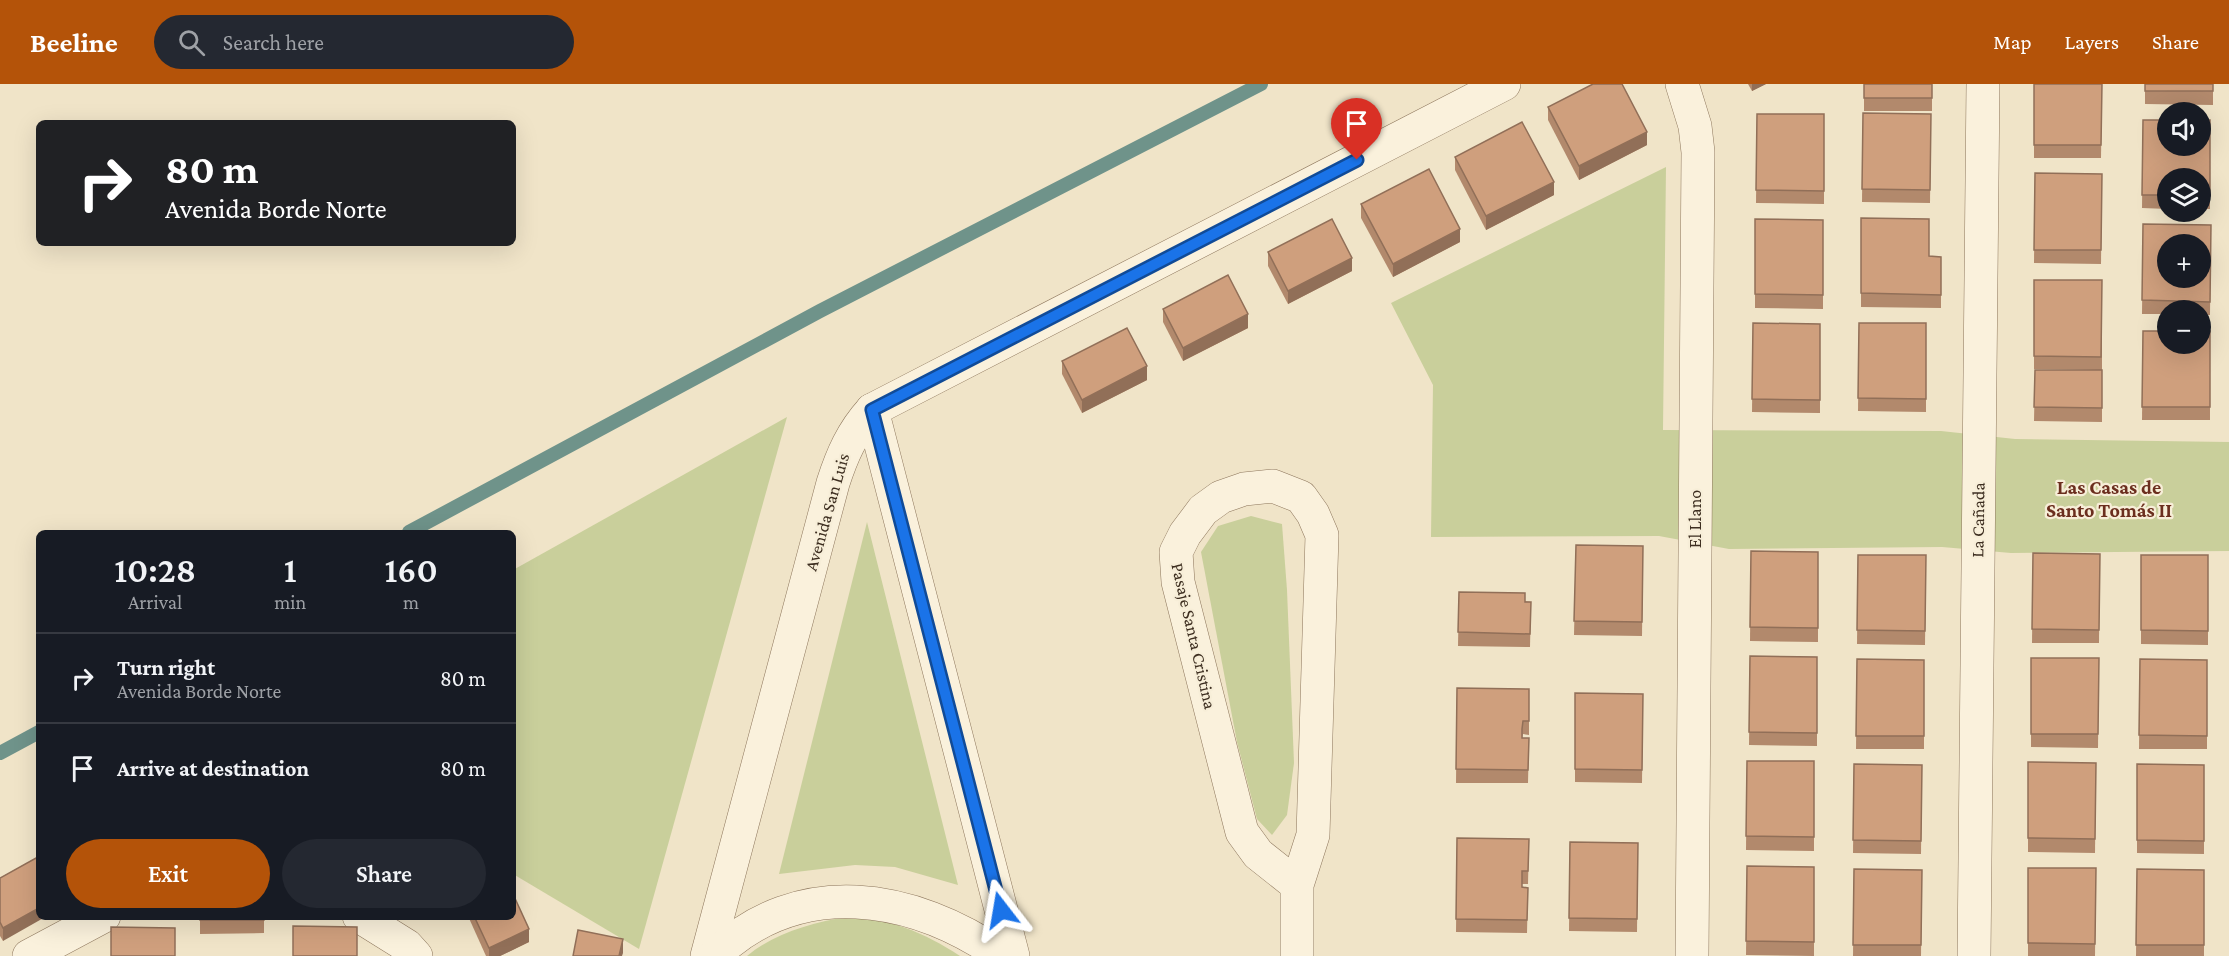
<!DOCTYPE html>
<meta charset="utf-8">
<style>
:root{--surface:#171b24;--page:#242831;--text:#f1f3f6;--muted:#9ea1a6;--line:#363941;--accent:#b45309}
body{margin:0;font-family:"Crimson Pro",serif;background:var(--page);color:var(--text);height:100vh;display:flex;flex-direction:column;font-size:22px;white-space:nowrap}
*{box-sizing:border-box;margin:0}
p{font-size:20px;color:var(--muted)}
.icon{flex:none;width:33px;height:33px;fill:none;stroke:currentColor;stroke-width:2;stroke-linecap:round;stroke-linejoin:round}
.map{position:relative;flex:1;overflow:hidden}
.side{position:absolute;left:36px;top:446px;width:480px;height:390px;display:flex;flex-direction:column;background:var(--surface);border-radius:9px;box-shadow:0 6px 24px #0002}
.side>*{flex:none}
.guide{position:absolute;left:36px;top:36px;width:480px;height:126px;border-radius:9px;box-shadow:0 6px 24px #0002;background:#202124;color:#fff;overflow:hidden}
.buttons{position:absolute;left:2157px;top:18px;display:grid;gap:12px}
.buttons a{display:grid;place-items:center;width:54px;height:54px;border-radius:50%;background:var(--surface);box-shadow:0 6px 24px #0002;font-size:30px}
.pin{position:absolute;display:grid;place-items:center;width:51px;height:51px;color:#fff;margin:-62px -26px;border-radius:50% 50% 50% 0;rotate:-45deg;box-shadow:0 0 6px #0007}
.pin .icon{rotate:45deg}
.me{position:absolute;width:66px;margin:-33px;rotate:346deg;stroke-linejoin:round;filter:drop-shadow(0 0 4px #0008)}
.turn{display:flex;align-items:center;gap:21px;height:126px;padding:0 30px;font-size:27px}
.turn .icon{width:78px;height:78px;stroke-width:2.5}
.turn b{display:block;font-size:42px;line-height:51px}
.eta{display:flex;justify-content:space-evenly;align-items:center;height:102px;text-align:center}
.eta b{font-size:36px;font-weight:600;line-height:42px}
.cta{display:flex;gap:12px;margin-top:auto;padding:12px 30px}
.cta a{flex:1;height:69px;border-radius:36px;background:var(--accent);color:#fff;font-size:24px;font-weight:600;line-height:69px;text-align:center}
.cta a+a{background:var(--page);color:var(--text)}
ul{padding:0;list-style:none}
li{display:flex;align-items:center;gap:18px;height:90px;padding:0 30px;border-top:2px solid var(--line)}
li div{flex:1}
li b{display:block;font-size:22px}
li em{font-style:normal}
header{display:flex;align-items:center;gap:36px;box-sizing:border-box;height:84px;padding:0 30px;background:var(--accent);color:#fff}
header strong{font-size:28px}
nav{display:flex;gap:33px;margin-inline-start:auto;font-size:21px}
.search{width:420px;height:54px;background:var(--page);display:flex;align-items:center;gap:15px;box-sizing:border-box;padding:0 21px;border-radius:33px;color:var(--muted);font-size:22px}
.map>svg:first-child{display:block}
</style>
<header>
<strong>Beeline</strong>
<div class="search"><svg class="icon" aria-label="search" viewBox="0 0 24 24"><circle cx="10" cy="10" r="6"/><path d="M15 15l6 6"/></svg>Search here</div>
<nav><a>Map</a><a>Layers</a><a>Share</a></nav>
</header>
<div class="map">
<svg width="2229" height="872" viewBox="0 0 2229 872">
<rect width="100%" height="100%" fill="#f0e4c8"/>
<g fill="#c9cf9b">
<path d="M1666,83L1663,346L1941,347L2015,355L2229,358V467L2011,469L1942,463L1729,465L1659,452L1431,453L1433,301L1391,219Z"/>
<path d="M787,333L639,865L513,790V486Z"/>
<path d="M1251,432L1282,440L1287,506L1294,679L1287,731L1272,751L1257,735L1237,658L1201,468L1218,442Z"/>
<path d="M867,438L958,801L895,783L855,781L779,790Z"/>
<path d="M846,833C890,834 923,848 960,872H747C775,849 811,839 846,833Z"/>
</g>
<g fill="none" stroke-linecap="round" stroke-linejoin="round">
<g stroke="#6f938a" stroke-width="14">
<path d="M409,448L820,227L1261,0"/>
<path d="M0,669L39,648"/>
</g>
<defs>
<g id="minor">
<path d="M1682,0L1695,42L1698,68L1692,872"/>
<path d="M872,326L1013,872"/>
<path d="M1297,801L1258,770L1242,748L1178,498L1176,468L1185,450L1203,426L1221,413L1244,405L1273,402L1301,413L1313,430L1322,451L1313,751L1297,801V872"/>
<path d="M359,832L407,862L416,872"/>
<path d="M29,872L104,832"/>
<path d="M707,872L833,399C842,371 852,348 872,326L1504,0"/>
<path d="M714,872C799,790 913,810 1002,872"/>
<path d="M1974,872L1983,0"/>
</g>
</defs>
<use href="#minor" stroke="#8d765c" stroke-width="34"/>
<use href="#minor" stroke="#faf1dc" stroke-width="33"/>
</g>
<g fill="#b2896c">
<path d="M1748,0H1766L1752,7Z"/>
<rect x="1864" y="0" width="68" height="27"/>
<path d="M2034,0H2102L2101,74H2034Z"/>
<path d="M2145,0H2213V21L2145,20Z"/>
<path d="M1548,23L1647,61L1579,96L1548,36Z"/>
<path d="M1863,29L1931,30L1930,119L1862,118Z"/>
<path d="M1757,30H1824V120L1756,119Z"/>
<path d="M2143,36H2210V125H2200V94H2168V125L2142,124Z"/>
<path d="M1455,73L1554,111L1486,146L1455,86Z"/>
<path d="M2035,89L2102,90L2101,180L2034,179Z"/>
<path d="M1361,120L1460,158L1393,193L1361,134Z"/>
<path d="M1861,134L1929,172L1941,173V224L1861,223Z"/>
<path d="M1755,135L1823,136V225L1755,224Z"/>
<path d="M2143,140L2211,141L2210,231H2200V226H2168V230H2142Z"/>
<path d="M1268,168L1352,187L1288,220L1268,182Z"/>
<path d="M2034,196H2102V338L2034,337L2035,286H2097L2034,285Z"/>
<path d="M1163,225L1248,244L1183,277L1163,238Z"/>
<path d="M1753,239L1820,240V329L1752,328Z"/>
<path d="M1859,239H1926V328L1858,327Z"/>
<path d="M2143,247H2210V336H2142Z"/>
<path d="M1062,277L1147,296L1082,329L1062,290Z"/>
<path d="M1576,461L1643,462L1642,552L1574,551Z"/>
<path d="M1751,467L1818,468V558L1750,557Z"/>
<path d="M2033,469L2100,470L2099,559H2032Z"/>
<path d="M1858,471H1926L1925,561L1857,560Z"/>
<path d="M2141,471H2208V561L2141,560Z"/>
<path d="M1459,508L1531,518L1530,563L1458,562Z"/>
<path d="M1750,572L1817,573V662L1749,661Z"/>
<path d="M2031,574H2099L2098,664L2031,663Z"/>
<path d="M1857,575L1924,576V665H1856Z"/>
<path d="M2140,575L2207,576V665H2139Z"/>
<path d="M1457,604L1529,605V651L1523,650L1522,654H1529L1528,699H1456Z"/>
<path d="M1575,609L1643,610L1642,699L1575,698Z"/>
<path d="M1747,677H1814V767L1746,766Z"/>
<path d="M2028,678L2096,679L2095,769L2028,768Z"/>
<path d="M1854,680L1922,681L1921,770L1853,769Z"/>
<path d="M2137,680L2204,681V770L2137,769Z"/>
<path d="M1457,754L1529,755L1528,800H1522V803L1528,804L1527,849L1456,848Z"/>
<path d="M1570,758L1638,759L1637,848L1569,847Z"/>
<path d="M36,774L3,857L0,852V794Z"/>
<path d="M1747,782L1814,783V872L1746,871Z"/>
<path d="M2028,784H2096L2095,872H2028Z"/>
<path d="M1854,785L1922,786L1921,872H1853Z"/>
<path d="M2137,785L2204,786V872H2136Z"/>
<path d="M200,832H264V849L200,850Z"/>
<path d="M468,832H513L529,858L500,872H486Z"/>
</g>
<g fill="#916f58">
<path d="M1752,0H1766L1752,7Z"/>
<path d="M1647,48V61L1579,96V82Z"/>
<path d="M1554,98V111L1486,146V132Z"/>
<path d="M1460,145V158L1393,193V180Z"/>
<path d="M1352,174V187L1288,220V207Z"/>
<path d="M1248,230V244L1183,277V264Z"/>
<path d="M1147,282V296L1082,329V316Z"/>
<path d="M39,824V832H47L3,857V844Z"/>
<path d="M529,845V858L500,872H489V864Z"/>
<path d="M623,855V869L622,872H619Z"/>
</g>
<g fill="#cf9f7d" stroke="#916f58" stroke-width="1.5" fill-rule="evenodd">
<path d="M1593,0H1622L1647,48L1579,82L1548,23Z"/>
<rect x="1864" y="0" width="68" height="14"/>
<path d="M2034,0H2102L2101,61H2034Z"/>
<rect x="2145" y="0" width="68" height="7"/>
<path d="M1863,29L1931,30L1930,106L1862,105Z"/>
<path d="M1757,30H1824V107L1756,106Z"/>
<path d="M2143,36H2168V62H2200V36H2210V112H2200V94H2168V111H2142Z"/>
<path d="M1522,38L1554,98L1486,132L1455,73Z"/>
<path d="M1429,85L1460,145L1393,180L1361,120Z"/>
<path d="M2035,89L2102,90L2101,166H2034Z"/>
<path d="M1861,134L1929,135V172L1941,173V211L1861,209Z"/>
<path d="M1332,135L1352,174L1288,207L1268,168Z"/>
<path d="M1755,135L1823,136V211L1755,210Z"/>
<path d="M2143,140L2211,141L2210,218L2142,216ZM2168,160H2200V194H2168Z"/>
<path d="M1228,191L1248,230L1183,264L1163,225Z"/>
<path d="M2034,196H2102L2101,273L2034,272Z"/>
<path d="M1753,239L1820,240V316L1752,315Z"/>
<path d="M1859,239H1926V315L1858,314Z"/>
<path d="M1127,244L1147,282L1082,316L1062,277Z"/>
<path d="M2143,247H2168V260H2200V247H2210V323H2142Z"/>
<path d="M2035,286H2102V324L2034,323Z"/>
<path d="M1576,461L1643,462L1642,538L1574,537Z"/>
<path d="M1751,467L1818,468V544L1750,543Z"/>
<path d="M2033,469L2100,470L2099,546L2032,545Z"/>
<path d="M1858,471H1926L1925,547L1857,546Z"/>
<path d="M2141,471H2208V547L2141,546Z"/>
<path d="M1459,508L1525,509V518H1531L1530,550L1458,548Z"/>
<path d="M1750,572L1817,573V649L1749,648Z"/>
<path d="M2031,574H2099L2098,650H2031Z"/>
<path d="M1857,575L1924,576V652H1856Z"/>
<path d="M2140,575L2207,576V652L2139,651Z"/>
<path d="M1457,604L1529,605V637H1523L1522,645V654H1529L1528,686L1456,685Z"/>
<path d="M1575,609L1643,610L1642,686L1575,685Z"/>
<path d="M1747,677H1814V753L1746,752Z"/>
<path d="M2028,678L2096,679L2095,755L2028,754Z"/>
<path d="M1854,680L1922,681L1921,757L1853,756Z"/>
<path d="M2137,680L2204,681V757L2137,756Z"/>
<path d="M1457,754L1529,755L1528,787H1522V803L1528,804L1527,836L1456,835Z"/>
<path d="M1570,758L1638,759L1637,835L1569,834Z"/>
<path d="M36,774L39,779V824L3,844L0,838V794Z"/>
<path d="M1747,782L1814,783V858L1746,857Z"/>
<path d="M2028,784H2096L2095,860L2028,859Z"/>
<path d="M1854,785L1922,786L1921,861H1853Z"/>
<path d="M2137,785L2204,786V861H2136Z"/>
<path d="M513,810L529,845L489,864L474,832H513Z"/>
<rect x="200" y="832" width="64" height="4"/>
<path d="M293,842L357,843V872H293Z"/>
<path d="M111,843L175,844V872H111Z"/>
<path d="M578,846L623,855L619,872H573Z"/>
</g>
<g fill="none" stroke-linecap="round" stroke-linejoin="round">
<defs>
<path id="route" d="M1001,826L872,326L1357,76"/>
</defs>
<use href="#route" stroke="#114b97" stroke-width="15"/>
<use href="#route" stroke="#1a73e8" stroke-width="10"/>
</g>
<g text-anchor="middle" stroke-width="4.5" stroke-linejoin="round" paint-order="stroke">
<g font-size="18" fill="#3d2e20" stroke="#f7eed8">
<text transform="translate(827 428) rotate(-74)" y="6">Avenida San Luis</text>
<text transform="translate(1695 435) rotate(-90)" y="6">El Llano</text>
<text transform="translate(1978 436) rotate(-89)" y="6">La Cañada</text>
<text transform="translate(1194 552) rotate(77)" y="6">Pasaje Santa Cristina</text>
</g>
<g font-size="20" font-weight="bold" fill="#6b2e1e" stroke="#f7eed8">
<text x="2109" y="410">Las Casas de<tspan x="2109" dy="23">Santo Tomás II</tspan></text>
</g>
</g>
</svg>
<div class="buttons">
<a><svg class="icon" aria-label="sound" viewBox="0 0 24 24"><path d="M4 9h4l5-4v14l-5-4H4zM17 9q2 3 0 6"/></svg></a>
<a><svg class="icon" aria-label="layers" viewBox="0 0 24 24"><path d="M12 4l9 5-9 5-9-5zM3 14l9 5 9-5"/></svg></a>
<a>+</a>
<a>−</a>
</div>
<div class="pin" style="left:1357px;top:76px;background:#d93025"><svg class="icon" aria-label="arrive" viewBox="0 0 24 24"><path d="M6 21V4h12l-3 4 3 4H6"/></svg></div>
<svg class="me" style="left:1001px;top:826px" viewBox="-20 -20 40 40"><path d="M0-17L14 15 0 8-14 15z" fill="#1a73e8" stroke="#fff" stroke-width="4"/></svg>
<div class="guide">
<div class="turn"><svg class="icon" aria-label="right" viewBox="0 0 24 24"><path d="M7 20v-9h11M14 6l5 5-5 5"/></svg><div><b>80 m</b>Avenida Borde Norte</div></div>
</div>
<section class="side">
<div class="eta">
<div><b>10:28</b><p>Arrival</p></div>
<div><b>1</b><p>min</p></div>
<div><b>160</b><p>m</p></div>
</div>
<ul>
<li><svg class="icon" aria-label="right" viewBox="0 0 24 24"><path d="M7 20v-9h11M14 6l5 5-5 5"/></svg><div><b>Turn right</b><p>Avenida Borde Norte</p></div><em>80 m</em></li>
<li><svg class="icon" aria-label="arrive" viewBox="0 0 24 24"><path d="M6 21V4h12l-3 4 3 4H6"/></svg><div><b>Arrive at destination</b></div><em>80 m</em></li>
</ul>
<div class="cta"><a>Exit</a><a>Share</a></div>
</section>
</div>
